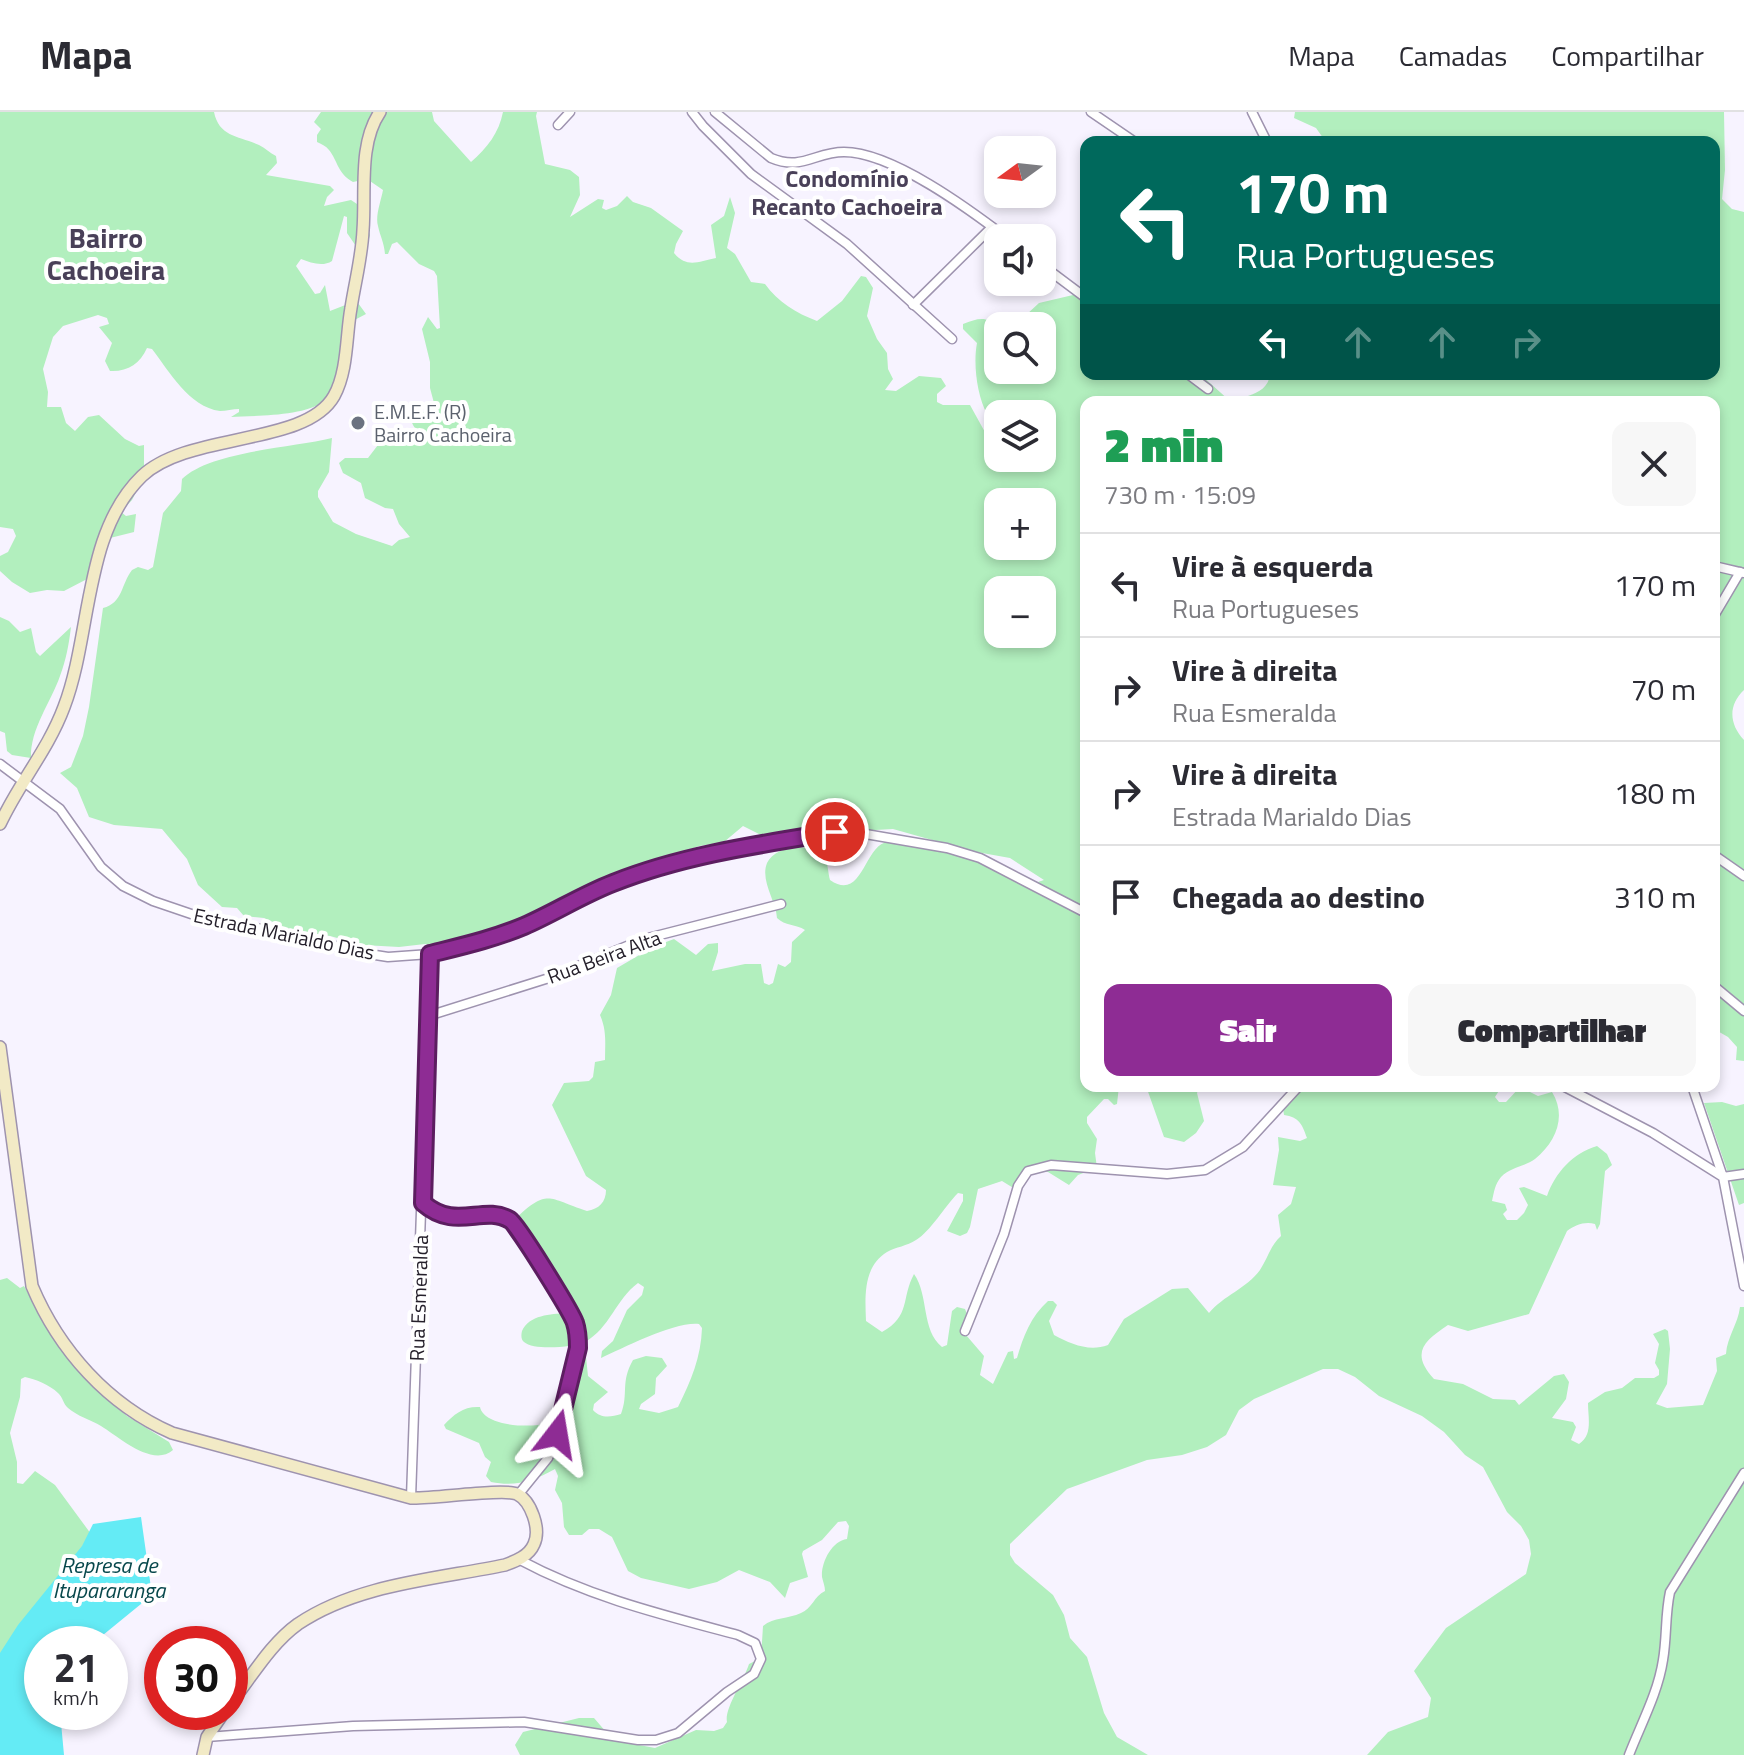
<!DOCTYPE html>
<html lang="pt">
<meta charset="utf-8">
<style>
:root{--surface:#fff;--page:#f7f7f7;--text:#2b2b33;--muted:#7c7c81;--line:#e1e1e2;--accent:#8e2c94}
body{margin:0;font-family:"Titillium Web",sans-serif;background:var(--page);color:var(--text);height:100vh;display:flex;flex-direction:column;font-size:30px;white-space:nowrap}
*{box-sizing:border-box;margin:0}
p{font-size:26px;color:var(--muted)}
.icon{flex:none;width:44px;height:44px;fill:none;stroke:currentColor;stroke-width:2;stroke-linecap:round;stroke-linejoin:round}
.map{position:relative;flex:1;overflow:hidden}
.details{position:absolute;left:1080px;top:284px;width:640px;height:696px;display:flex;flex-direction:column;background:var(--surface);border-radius:16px;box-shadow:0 4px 12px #0003}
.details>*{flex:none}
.hud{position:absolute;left:1080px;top:24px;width:640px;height:244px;border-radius:16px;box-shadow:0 4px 12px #0003;background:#00695c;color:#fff;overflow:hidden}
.needle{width:52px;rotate:255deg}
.fabs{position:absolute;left:984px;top:24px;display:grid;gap:16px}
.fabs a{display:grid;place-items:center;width:72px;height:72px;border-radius:16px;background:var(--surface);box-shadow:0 4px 12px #0003;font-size:40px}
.speed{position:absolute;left:24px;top:1514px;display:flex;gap:16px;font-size:40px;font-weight:700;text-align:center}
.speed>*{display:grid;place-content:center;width:104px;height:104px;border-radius:50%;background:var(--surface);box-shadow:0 4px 12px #0003;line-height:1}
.speed small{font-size:20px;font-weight:400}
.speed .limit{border:12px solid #d22;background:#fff;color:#111}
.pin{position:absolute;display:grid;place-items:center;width:68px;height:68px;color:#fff;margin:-34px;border:4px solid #fff;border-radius:50%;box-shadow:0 2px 8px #0007}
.me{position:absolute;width:88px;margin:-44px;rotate:14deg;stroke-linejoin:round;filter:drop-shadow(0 0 6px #0008)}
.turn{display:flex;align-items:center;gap:28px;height:168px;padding:0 24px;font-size:36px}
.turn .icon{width:104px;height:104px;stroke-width:2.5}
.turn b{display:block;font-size:56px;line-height:68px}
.lanes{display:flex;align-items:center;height:76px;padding:0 24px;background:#0003;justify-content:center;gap:40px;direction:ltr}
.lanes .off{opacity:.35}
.round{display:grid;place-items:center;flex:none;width:84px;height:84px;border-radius:16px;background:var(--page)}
.overview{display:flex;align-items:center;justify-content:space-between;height:136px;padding:0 24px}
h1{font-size:48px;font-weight:800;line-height:60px;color:#1e9e55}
.primary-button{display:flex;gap:16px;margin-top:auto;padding:16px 24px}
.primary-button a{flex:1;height:92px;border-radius:16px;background:var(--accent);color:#fff;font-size:32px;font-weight:800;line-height:92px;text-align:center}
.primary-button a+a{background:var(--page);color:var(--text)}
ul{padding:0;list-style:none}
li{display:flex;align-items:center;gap:24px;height:104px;padding:0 24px;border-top:2px solid var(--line)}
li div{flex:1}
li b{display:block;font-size:30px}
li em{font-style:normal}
header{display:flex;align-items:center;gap:48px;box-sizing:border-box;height:112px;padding:0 40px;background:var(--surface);border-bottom:2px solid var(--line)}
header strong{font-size:38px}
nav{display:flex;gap:44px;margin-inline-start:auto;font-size:28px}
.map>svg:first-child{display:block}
</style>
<header>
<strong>Mapa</strong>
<nav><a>Mapa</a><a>Camadas</a><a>Compartilhar</a></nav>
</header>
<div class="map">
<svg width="1744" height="1643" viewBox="0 0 1744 1643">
<rect width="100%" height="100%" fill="#f7f3ff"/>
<g fill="#b2efbe" fill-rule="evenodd">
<path d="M0,0H214C219,25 239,24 259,33C265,36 270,41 276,44L277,51L266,63L330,74L334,78L327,85L324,94L351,88L360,94L370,123L366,138L360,140L347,121V105L344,104L332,149C323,155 311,151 301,147L296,154L315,182L320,181L325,173L330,199L353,190L358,191L366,202L345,213C341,233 338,275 322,290C306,304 252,304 231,305L239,300V297C233,297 226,299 220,299C189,295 169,259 152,237L147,236C140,252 127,260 110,259L105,249L112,231L99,215L109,212L107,206L98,203L63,214L53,225L43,257L48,280L47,295H61L66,311L75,319L88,305L99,303L125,327L139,334L144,333V365L132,388L121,400L126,404L136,402L134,420L110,426L101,455L89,466L64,479L47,478L30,481L12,470L0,459V444L8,440L16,424L13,417L0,415Z"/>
<path d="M321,0H432L434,9L471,50C487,36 499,21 503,0H537L536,4L545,52L570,58L579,65L580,83L570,105L598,87L604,88L602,96L606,98L617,94L627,84L633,90L651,96L683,119L676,132L674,141C686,156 698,150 716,146L711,113L724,104L730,85L735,101L727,136L735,142L751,170L765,172C778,190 796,201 817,209L842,189L861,164L866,165L873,176L867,204L877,227L887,241L888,257L893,267L885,278L896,279L919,264L941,266L946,274L937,282V290L943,293H970L986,322L994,320L998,312V346H1042V302H998V309L987,302C977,283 973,252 977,231L963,217V212C978,206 986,204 998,214V258H1042V214H1014L1039,191L1073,183L1079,177L1086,178V262H1200L1231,290H1086V974H1119L1117,992L1114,993L1108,987H1104L1087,1005V1011L1097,1027L1095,1041L1097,1056L1078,1063L1069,1073L1048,1060L1034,1057L1015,1077L1002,1069L978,1077L970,1115L967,1121L960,1124L947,1119L963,1089V1082L958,1081C945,1094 930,1120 916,1128C907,1134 896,1135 887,1140C863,1155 865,1184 866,1209L882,1220C911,1204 901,1186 914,1162C929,1183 921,1218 942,1235L947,1233L952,1199L957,1195L965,1197L967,1202L966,1223L984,1244L980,1263L993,1272L1008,1240L1013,1239L1014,1247L1017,1246C1023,1225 1031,1204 1048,1189H1053L1057,1193L1049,1209L1054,1223C1071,1232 1089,1240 1108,1233L1124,1207L1172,1177L1188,1176L1209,1201C1223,1184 1247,1176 1260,1158C1268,1146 1270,1134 1281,1124L1278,1103L1291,1092L1296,1075L1273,1073L1279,1038L1278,1025L1300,1029L1307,1026C1302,1012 1299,1005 1284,1003L1283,996L1301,976L1502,974L1495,985L1499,990H1506L1520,975L1538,984L1552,980C1567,1004 1556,1030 1535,1047C1524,1055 1510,1055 1501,1065C1495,1072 1494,1080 1492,1089L1505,1092L1507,1098L1503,1102L1507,1108H1517L1524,1101L1528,1093L1519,1076L1524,1075L1547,1084C1555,1061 1573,1041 1597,1034L1607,1042L1612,1053L1605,1059L1600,1112L1597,1118L1595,1112C1585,1109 1575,1113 1567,1119L1529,1202L1468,1219L1448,1213C1424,1229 1410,1241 1434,1267L1463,1272L1493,1287L1515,1288L1519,1293L1554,1264L1564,1262L1569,1270L1566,1287L1552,1306L1573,1310L1576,1315L1571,1328L1579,1332C1593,1323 1588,1306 1588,1291L1605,1280L1622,1276L1635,1266H1654L1659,1263V1258L1655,1251L1659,1232L1653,1222L1665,1217L1668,1219L1670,1237L1667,1272L1656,1292L1667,1296L1703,1293L1717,1259L1716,1246L1726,1242C1727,1225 1738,1212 1740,1195H1744V1643H1367L1388,1620L1428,1605L1431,1586L1414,1559L1446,1516L1526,1462L1531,1442L1529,1428L1521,1414L1507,1400L1483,1355L1465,1343L1444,1320L1422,1304L1379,1284L1355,1265L1338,1257H1323L1254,1287L1239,1298L1226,1323L1207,1335L1182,1343L1147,1348L1067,1377L1010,1432V1443L1015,1451L1053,1483L1064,1503L1070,1526L1087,1545L1104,1601L1117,1625L1148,1643H520L515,1633L523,1620L579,1606H594L613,1628L655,1636L696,1618L714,1619L723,1616L727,1610C724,1597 744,1568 749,1552L761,1546L763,1514C774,1505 788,1507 801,1501C812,1497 814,1484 825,1479C825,1474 823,1470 822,1465C821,1450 832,1429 847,1427L849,1414L846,1409L838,1410L822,1428L803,1439L802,1442L808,1465L790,1471L785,1486L770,1470L739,1458L717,1470L689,1477L641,1466L628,1459L612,1425L599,1417H589L582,1423H569L564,1415L562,1391L555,1378L558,1364L555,1357C533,1369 516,1375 491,1370L486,1364L491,1350L485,1345L479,1331L446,1317L444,1313C454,1302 464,1294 480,1295C484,1313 522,1315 538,1313C546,1311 554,1306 563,1306L571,1291L582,1250L586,1245L588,1264L608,1280L594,1292L593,1298C601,1307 611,1305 621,1302C629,1281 620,1271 633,1248L646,1244L662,1246L667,1254L656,1266L655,1282L641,1292L639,1297L659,1301L678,1295C691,1269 701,1245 702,1216L699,1212C676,1209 623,1236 601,1246L602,1239L613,1229L627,1198L642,1183L644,1175L638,1171C616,1187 610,1216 585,1230C574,1235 534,1239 524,1230C521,1228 521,1223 522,1219C529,1203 551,1202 566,1201C579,1182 554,1165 543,1152C532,1138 523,1122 514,1108C549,1075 548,1087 587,1099C599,1097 606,1090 606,1078L586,1064L552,993L564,971L589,969L593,965L595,950L605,948C605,932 607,919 600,903L611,883L617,856L653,835L674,827L696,843L708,832L718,831V840L712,859L745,852H761L764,871L769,873L773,871L778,852L785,855L791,850L792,830L805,818C796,812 785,814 777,806C776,789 760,769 767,751C775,733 812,730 824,744C828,750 828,761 830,768C863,791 864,732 888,730C929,727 999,756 1038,770L1044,768L1010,746L971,739L893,717L840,720L792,729L769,727L743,714L718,735L713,732L699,734L645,754L603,774L597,784L533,816L534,813L531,811L484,829L441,835L425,832L399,835L363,833L330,824L291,818L264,806L244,804L237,796L222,795L198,773L187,747L162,717L114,713L89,705L77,676L60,661L71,655L83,624L89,595L103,496C123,491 121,472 132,458L138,455L148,458L153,455L163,401L181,379L182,367C211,339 292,336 332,326L329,360L318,379V385L333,410L356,422L392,434L399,428L410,425L399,412L393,397L385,396L365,386L361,371L343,361L339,351L345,346H368L381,329L390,324L412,331L422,327C413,311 409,315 413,293L416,291L426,303L434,291L430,276V250L422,217L428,205L437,217L440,216L437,164L434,159L419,152L397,130L392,132L388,142H385C384,130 380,124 378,114C375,104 381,89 383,78L367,67L353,70C337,61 338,49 329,38C326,34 321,32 317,30V23L321,17L314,10ZM998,390H1042V434H998ZM998,478H1042V522H998Z"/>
<path d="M1295,0H1724L1725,58L1722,87L1732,97L1744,100V578C1728,593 1729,612 1744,628V949L1736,948L1737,935L1728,925L1714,917V290H1246L1248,284C1259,280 1269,275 1270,262H1714V30H1326L1316,16L1294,6Z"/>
<path d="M0,505L9,509L20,520L31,516L36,540L40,544L71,515C69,532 66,548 60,564C51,590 30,617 31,646L12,643L7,639L5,621L0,619Z"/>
<path d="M1146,974H1200L1197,981L1204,1009L1196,1021L1184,1030L1164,1025Z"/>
<path d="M1722,990L1736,994L1744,992V1091L1739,1093L1704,991Z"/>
<path d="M7,1166L20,1176L24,1174L48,1218L86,1257L102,1283L127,1304L169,1330L173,1338C152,1356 118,1324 101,1314C91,1308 77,1304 68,1296C63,1292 63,1285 58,1281C50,1273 35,1267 25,1265L21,1267L20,1285L10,1321L17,1350V1371L23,1372L35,1359L55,1373L91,1422L0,1551V1168Z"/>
</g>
<path fill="#64ebf5" d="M141,1405L152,1483L92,1532H42V1600H60L64,1643H0V1541L18,1513L82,1434L93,1412Z"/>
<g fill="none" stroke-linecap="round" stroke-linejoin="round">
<defs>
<g id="street">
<path d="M692,0L703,14L751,62L847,132L952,227"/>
<path d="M715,0L771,46C802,59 815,40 844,40C892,40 969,97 1007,126"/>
<path d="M1091,0L1135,30"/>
<path d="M1252,0L1267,30"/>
<path d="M558,13L570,0"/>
<path d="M1042,153L1086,186"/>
<path d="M913,193L992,115"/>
<path d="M1188,262L1208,277"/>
<path d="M1714,454L1744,461"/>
<path d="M1714,504L1740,460"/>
<path d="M0,652L60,697L101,755L123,774L153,789L203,806L314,827L350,839L388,845L430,842L480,830L524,814L614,770L713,741L835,720H854L947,736L980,746L1086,801"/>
<path d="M1714,743L1744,764"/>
<path d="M1714,874L1744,899"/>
<path d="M428,904L549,866L644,827L781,792"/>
<path d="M1563,974L1653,1021L1723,1065L1744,1174"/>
<path d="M1692,974L1723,1065L1744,1062"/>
<path d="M423,1091C457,1120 489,1091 518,1114L575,1210L579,1224L578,1236L557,1322L548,1346L518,1383"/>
<path d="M965,1219L1004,1122L1018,1074L1028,1059L1051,1053L1167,1062L1205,1058L1243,1035L1299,974"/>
<path d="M411,1386L430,842"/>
<path d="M207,1625L353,1614L524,1610L638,1628H656L678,1621L727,1580L754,1562L761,1547L755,1531L738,1523C663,1503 589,1485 520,1448"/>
<path d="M1629,1643C1641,1612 1658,1581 1663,1548C1667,1525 1665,1503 1670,1480L1744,1361"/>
</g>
<g id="secondary">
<path d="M0,712C19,671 48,638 64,595C92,522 83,421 142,364C188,320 306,334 334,284C348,259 346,223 351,196C355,170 362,144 363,118C366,81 358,32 380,0"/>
<path d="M0,935L32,1174C59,1238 108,1293 172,1321L411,1386C434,1387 502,1376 517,1382C531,1389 541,1417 534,1432C529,1444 516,1449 505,1453C437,1467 357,1472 298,1512C270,1532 251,1566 230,1592"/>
<path d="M203,1643L207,1625L224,1600"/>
</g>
</defs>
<use href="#street" stroke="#9e93af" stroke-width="11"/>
<use href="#secondary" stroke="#9e93af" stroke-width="14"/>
<use href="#street" stroke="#fff" stroke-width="8"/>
<use href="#secondary" stroke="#f2eac6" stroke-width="11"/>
</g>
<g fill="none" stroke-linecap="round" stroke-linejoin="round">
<defs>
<path id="route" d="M557,1322L578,1236C578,1227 578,1220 575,1211C572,1201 517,1112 510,1108C483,1092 456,1120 423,1091L430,842C462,834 493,827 524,814C554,801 582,783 613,771C683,743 761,732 835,720"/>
</defs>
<use href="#route" stroke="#5c1d60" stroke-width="20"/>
<use href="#route" stroke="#8e2c94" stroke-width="14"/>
</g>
<circle fill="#6b7280" stroke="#fff" stroke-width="3" cx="358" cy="311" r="8"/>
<g text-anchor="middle" stroke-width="8" stroke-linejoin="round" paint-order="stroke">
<g font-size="20" fill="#5b616d" stroke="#fff" text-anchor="start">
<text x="374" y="307">E.M.E.F. (R)<tspan x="374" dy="23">Bairro Cachoeira</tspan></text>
</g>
<g font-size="20" fill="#25202b" stroke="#fff">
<text transform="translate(284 822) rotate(12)" y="7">Estrada Marialdo Dias</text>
<text transform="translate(604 845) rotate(-20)" y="7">Rua Beira Alta</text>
<text transform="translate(419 1186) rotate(-88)" y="7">Rua Esmeralda</text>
</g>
<g font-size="22" font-style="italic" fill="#08484c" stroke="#fff">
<text x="109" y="1461">Represa de<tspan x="109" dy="25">Itupararanga</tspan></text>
</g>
<g font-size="24" font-weight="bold" fill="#494058" stroke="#fff">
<text x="847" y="75">Condomínio<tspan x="847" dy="28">Recanto Cachoeira</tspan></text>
</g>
<g font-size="28" font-weight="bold" fill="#494058" stroke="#fff">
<text x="106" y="136">Bairro<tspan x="106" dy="32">Cachoeira</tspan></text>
</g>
</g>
</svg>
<div class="fabs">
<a><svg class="needle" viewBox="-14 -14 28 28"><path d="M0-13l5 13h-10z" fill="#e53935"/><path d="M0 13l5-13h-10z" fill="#7c7c81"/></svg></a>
<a><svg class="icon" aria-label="sound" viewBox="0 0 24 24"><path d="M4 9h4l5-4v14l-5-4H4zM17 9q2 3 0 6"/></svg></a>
<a><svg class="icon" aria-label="search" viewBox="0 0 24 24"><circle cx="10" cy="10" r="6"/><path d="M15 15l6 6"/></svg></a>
<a><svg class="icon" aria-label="layers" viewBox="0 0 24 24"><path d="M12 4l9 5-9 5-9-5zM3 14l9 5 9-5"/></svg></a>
<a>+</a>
<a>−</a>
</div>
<div class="speed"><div>21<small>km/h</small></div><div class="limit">30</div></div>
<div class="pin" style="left:835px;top:720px;background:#d93025"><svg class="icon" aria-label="arrive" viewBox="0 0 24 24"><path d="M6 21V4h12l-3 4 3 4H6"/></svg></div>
<svg class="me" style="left:557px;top:1322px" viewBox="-20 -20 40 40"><path d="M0-17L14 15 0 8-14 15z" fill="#8e2c94" stroke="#fff" stroke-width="4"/></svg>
<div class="hud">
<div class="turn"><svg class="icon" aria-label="left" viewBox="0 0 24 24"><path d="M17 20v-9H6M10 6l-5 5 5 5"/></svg><div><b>170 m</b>Rua Portugueses</div></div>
<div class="lanes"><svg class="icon" aria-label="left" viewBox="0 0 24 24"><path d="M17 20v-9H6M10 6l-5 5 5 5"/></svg><svg class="icon off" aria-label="ahead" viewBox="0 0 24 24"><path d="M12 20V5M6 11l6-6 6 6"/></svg><svg class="icon off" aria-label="ahead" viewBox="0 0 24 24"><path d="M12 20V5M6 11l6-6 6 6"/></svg><svg class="icon off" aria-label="right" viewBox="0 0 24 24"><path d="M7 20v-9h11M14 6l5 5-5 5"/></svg></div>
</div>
<section class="details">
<div class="overview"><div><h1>2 min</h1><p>730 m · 15:09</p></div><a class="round"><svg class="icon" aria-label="close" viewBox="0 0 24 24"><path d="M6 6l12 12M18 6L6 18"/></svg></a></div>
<ul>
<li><svg class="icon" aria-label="left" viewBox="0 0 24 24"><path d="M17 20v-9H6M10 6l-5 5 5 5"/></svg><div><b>Vire à esquerda</b><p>Rua Portugueses</p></div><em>170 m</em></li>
<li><svg class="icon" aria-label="right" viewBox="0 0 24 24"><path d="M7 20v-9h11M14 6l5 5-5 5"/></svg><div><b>Vire à direita</b><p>Rua Esmeralda</p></div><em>70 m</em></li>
<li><svg class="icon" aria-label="right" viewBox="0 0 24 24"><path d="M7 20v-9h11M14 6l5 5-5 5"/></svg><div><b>Vire à direita</b><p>Estrada Marialdo Dias</p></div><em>180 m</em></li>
<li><svg class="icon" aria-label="arrive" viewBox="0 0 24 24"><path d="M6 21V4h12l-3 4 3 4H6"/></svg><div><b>Chegada ao destino</b></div><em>310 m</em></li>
</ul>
<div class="primary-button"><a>Sair</a><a>Compartilhar</a></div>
</section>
</div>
